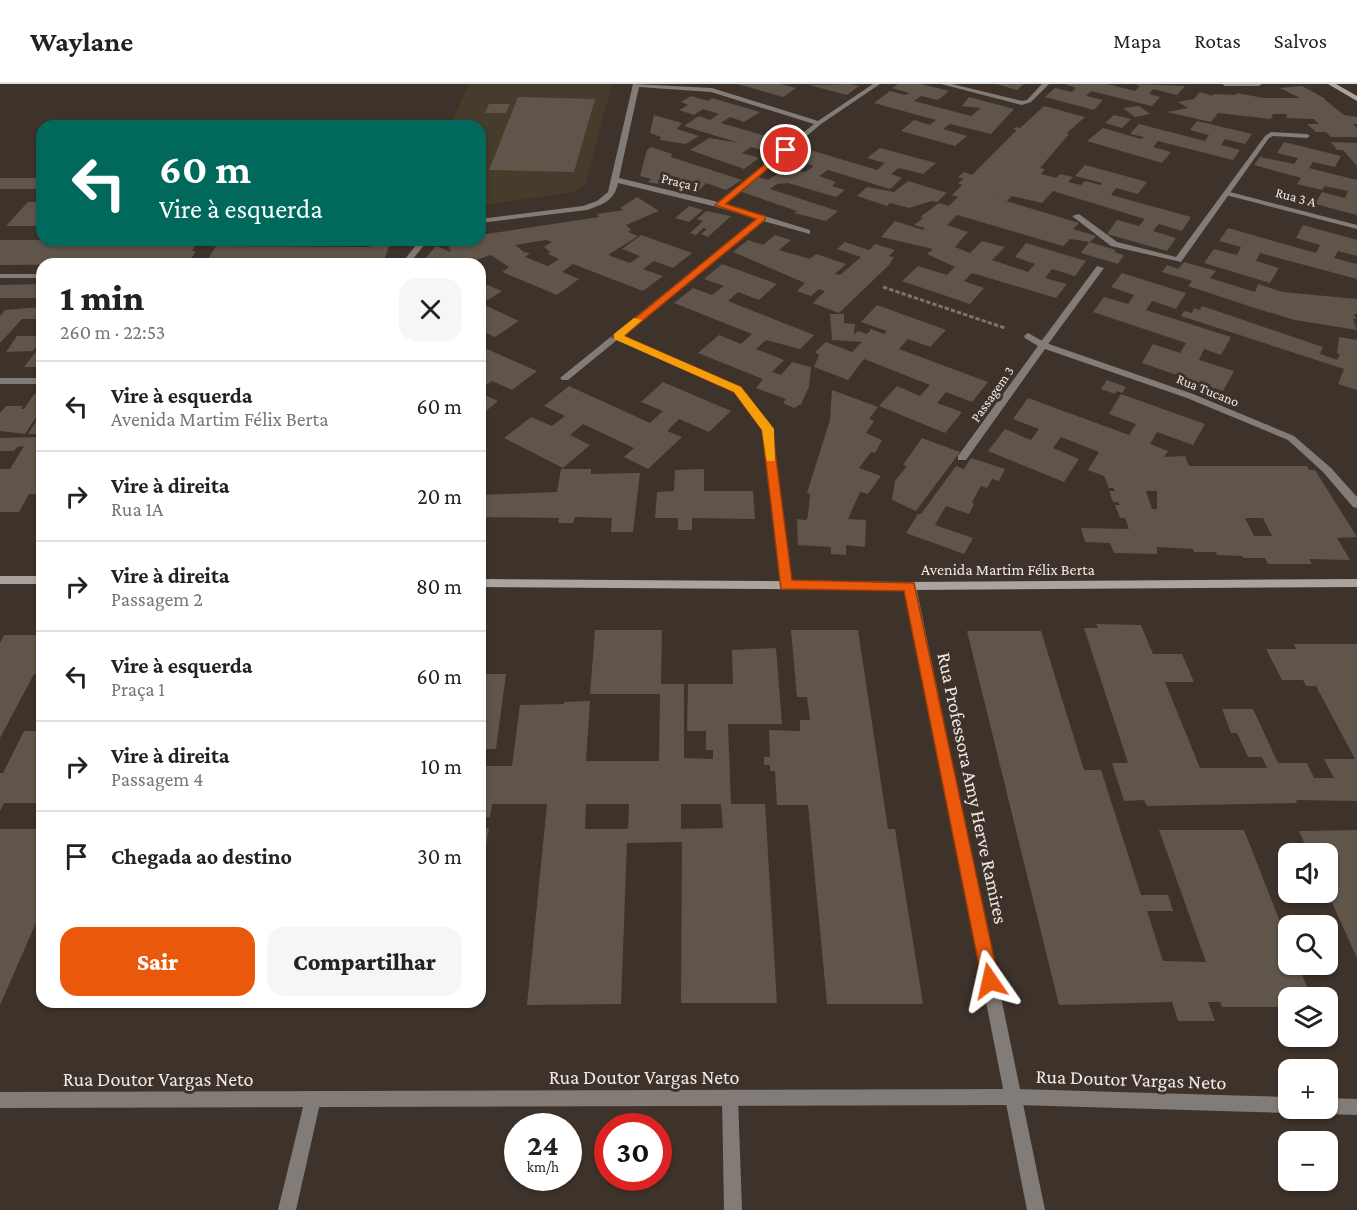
<!DOCTYPE html>
<html lang="pt">
<meta charset="utf-8">
<style>
:root{--surface:#fff;--page:#f6f6f6;--text:#222;--muted:#767676;--line:#e0e0e0;--accent:#ea580c}
body{margin:0;font-family:"Crimson Pro",serif;background:var(--page);color:var(--text);height:100vh;display:flex;flex-direction:column;font-size:22px;white-space:nowrap}
*{box-sizing:border-box;margin:0}
p{font-size:20px;color:var(--muted)}
.icon{flex:none;width:33px;height:33px;fill:none;stroke:currentColor;stroke-width:2;stroke-linecap:round;stroke-linejoin:round}
.map{position:relative;flex:1;overflow:hidden}
.side{position:absolute;left:36px;top:174px;width:450px;height:750px;display:flex;flex-direction:column;background:var(--surface);border-radius:18px;box-shadow:0 2px 4px #0004}
.side>*{flex:none}
.guide{position:absolute;left:36px;top:36px;width:450px;height:126px;border-radius:18px;box-shadow:0 2px 4px #0004;background:#00695c;color:#fff;overflow:hidden}
.fabs{position:absolute;left:1278px;top:759px;display:grid;gap:12px}
.fabs a{display:grid;place-items:center;width:60px;height:60px;border-radius:12px;background:var(--surface);box-shadow:0 2px 4px #0004;font-size:30px}
.speed{position:absolute;left:504px;top:1029px;display:flex;gap:12px;font-size:30px;font-weight:700;text-align:center}
.speed>*{display:grid;place-content:center;width:78px;height:78px;border-radius:50%;background:var(--surface);box-shadow:0 2px 4px #0004;line-height:1}
.speed small{font-size:15px;font-weight:400}
.speed .limit{border:9px solid #d22;background:#fff;color:#111}
.pin{position:absolute;display:grid;place-items:center;width:51px;height:51px;color:#fff;margin:-26px;border:3px solid #fff;border-radius:50%;box-shadow:0 2px 6px #0007}
.me{position:absolute;width:66px;margin:-33px;rotate:349deg;stroke-linejoin:round;filter:drop-shadow(0 0 4px #0008)}
.turn{display:flex;align-items:center;gap:21px;height:126px;padding:0 24px;font-size:27px}
.turn .icon{width:78px;height:78px;stroke-width:2.5}
.turn b{display:block;font-size:42px;line-height:51px}
.round{display:grid;place-items:center;flex:none;width:63px;height:63px;border-radius:18px;background:var(--page)}
.overview{display:flex;align-items:center;justify-content:space-between;height:102px;padding:0 24px}
h1{font-size:36px;font-weight:800;line-height:45px}
.action{display:flex;gap:12px;margin-top:auto;padding:12px 24px}
.action a{flex:1;height:69px;border-radius:18px;background:var(--accent);color:#fff;font-size:24px;font-weight:800;line-height:69px;text-align:center}
.action a+a{background:var(--page);color:var(--text)}
ul{padding:0;list-style:none}
li{display:flex;align-items:center;gap:18px;height:90px;padding:0 24px;border-top:2px solid var(--line)}
li div{flex:1}
li b{display:block;font-size:22px}
li em{font-style:normal}
header{display:flex;align-items:center;gap:36px;box-sizing:border-box;height:84px;padding:0 30px;background:var(--surface);border-bottom:2px solid var(--line)}
header strong{font-size:28px}
nav{display:flex;gap:33px;margin-inline-start:auto;font-size:21px}
.map>svg:first-child{display:block}
</style>
<header>
<strong>Waylane</strong>
<nav><a>Mapa</a><a>Rotas</a><a>Salvos</a></nav>
</header>
<div class="map">
<svg width="1357" height="1126" viewBox="0 0 1357 1126">
<rect width="100%" height="100%" fill="#3e332b"/>
<path fill="#453c2b" d="M469,0H612L585,100L573,108L480,122V42H450Z"/>
<g fill="#5f554b" fill-rule="evenodd">
<path d="M738,0H781L796,4L783,13Z"/>
<path d="M851,0L859,2L847,11L809,1Z"/>
<path d="M898,0H921L949,7L938,16L921,12L914,17L971,32L981,24L962,22L969,13L1014,25L991,50L950,40L943,45L967,52L955,62L901,47L914,36L930,41L936,36L874,19L890,7L906,11L909,9L892,4Z"/>
<path d="M996,0H1024L1017,6Z"/>
<path d="M1065,0H1107L1135,7L1140,2L1135,0L1185,2L1177,11L1153,5L1149,10L1160,13L1152,22L1091,7L1086,12L1103,16L1094,26L1045,13L1055,4L1072,8L1076,4Z"/>
<path d="M1302,2L1326,15H1324L1344,31L1357,33V40H1353L1357,44V53H1331L1326,48H1316L1307,40H1319L1314,35L1286,34L1287,30H1273L1271,35L1218,29L1211,38L1167,28L1188,24L1178,18L1194,15L1200,8L1213,12L1212,10L1237,11L1236,9L1264,14H1300L1280,4Z"/>
<path d="M691,12L708,17L712,14L760,28L744,38L730,33L721,39L783,57L768,68L751,63L742,69L759,74L744,85L690,66L709,54L739,59L684,42L699,32L710,36L719,30L703,25L694,31L679,26L688,21L681,18Z"/>
<path d="M518,13L595,15L574,88L489,86Z"/>
<path d="M489,20H510L506,29H485Z"/>
<path d="M1044,22L1085,33L1067,49L1069,50L1040,84L1045,85L1041,90L1056,94L1060,90L1073,93L1068,98L1081,101L1085,97L1100,101L1102,99L1075,92L1085,81L1147,98L1138,110L1116,104L1111,111L1191,133L1182,147L1159,140L1153,147L1176,154L1167,167L1107,150L1117,136L1139,142L1145,135L1053,107L1042,119L1012,112L1007,117L980,109L1079,139L1073,145L1096,152L1090,158L1070,155L1063,162L957,131L947,141L968,148L955,163L970,169L982,157L1005,163L992,176L1028,188L1035,180L1015,173L1026,159L1086,177L1075,192L1052,185L1045,194L1067,200L1056,214L972,189L964,197L984,204L970,220L902,197L918,182L947,191L955,183L927,170L933,165L881,153L895,137L923,146L925,144L914,141L923,134L920,133L939,119L949,122L958,113L952,111L962,101L958,99L964,95L958,93L964,88L972,91L1017,46L1013,45L1016,43L1020,44Z"/>
<path d="M1139,22L1150,30L1135,33L1123,24Z"/>
<path d="M654,31L682,39L677,45L699,52L686,60L660,56L661,53L650,49Z"/>
<path d="M1114,31L1126,34L1131,35L1122,44L1105,39Z"/>
<path d="M1197,37L1252,50L1245,60L1225,55L1221,61L1240,66L1233,76L1158,57L1153,63L1171,68L1162,79L1087,57L1103,44L1141,55L1144,53L1130,50L1139,40L1205,57L1209,51L1190,46Z"/>
<path d="M1284,58L1341,72L1335,83L1313,78L1309,84L1357,96V131L1315,120L1322,108L1345,114L1348,107L1325,102L1322,106L1297,100L1301,94L1254,81L1260,73L1294,80L1298,74L1277,69Z"/>
<path d="M1331,58L1357,59V82L1343,66H1337Z"/>
<path d="M651,63L672,70L671,73L742,96L726,106L706,99L698,108L648,98L651,95L640,92L647,66Z"/>
<path d="M880,64L936,79L923,90L899,84L891,90L902,94L890,105L828,86L819,92L836,98L832,102L845,106L836,113L788,99L777,100L770,105L838,127L826,137L794,129L797,127L739,107L758,93L768,96L788,83L805,88L814,82L796,76L810,66L877,86L885,79L867,74Z"/>
<rect x="0" y="94" width="42" height="11"/>
<path d="M908,97L947,109L937,118L932,117L909,124L890,119L887,122L857,112L867,103L894,108Z"/>
<path d="M637,113L659,127L626,141L631,146L628,148L638,152L608,171L630,179L640,172L622,165L641,151L692,169L673,184L654,177L643,185L663,192L643,207L573,180L562,188L579,195L557,211L502,188L509,183L491,171L473,177L480,180H431L432,178L423,177L436,162L451,168L446,157L480,156V151L599,133L597,130L624,126L620,124ZM546,156L552,158L544,163L550,168L548,170L559,175L548,182L525,173L530,169L524,168L515,161Z"/>
<path d="M28,118H42V142H6Z"/>
<path d="M689,122L703,126L689,138L675,134Z"/>
<path d="M706,127L731,132L708,153L701,150L707,145L703,144L696,151L690,149L703,137L697,135Z"/>
<path d="M1303,141L1357,156V172L1338,167L1334,174L1357,180V195L1260,169L1256,177L1279,184L1270,199L1204,179L1214,165L1237,171L1241,163L1219,157L1228,144L1316,169L1320,161L1296,154Z"/>
<path d="M775,151L791,156L779,166L810,175L816,170L846,180L835,190L840,191L861,173L837,165L845,158L869,166L875,160L895,166L889,172L894,173L889,181L839,229L813,219L825,207L819,205L811,212L797,207L805,199L733,168L748,156L763,161Z"/>
<path d="M0,156H198L192,167H196L188,180L0,181Z"/>
<path d="M239,156H298L296,161L237,159Z"/>
<path d="M342,156H388L386,159H390L383,180H205L216,162L369,163L371,161L340,160Z"/>
<path d="M1089,158L1116,166L1114,168L1124,171L1118,180L1081,169Z"/>
<path d="M1184,178L1216,187L1210,194L1255,208L1258,200L1283,208L1357,215V230H1354L1356,235H1353L1357,246L1295,236L1258,225L1188,202L1192,197L1162,188L1167,181L1178,185Z"/>
<path d="M722,180L777,200L759,216L738,208L728,217L814,251L800,265L766,256L756,265L784,276L772,288L781,291L792,278L811,283L809,303L801,320L794,324L783,319L786,315L756,304L763,295L698,269L719,251L741,260L752,250L674,219L693,204L712,211L724,202L704,195Z"/>
<path d="M1122,189L1186,209L1176,225L1152,217L1146,226L1231,253L1221,271L1204,265L1199,276L1234,287L1223,307L1142,279L1153,260L1180,269L1186,259L1093,228L1104,213L1128,220L1134,211L1111,203Z"/>
<path d="M480,198L502,207L488,216L480,213Z"/>
<path d="M42,200V214H0V201Z"/>
<path d="M480,219L519,237L495,253L480,246Z"/>
<path d="M877,221L946,246L930,263L908,255L899,265L988,298L972,318L946,308L937,319L962,328L945,349L879,322L897,302L920,312L930,301L864,275L848,296L814,283L819,271L815,268L826,258L852,268L862,258L832,256L830,230H844V239L855,240L854,251L858,247L867,250L871,245L884,250L887,247L861,238Z"/>
<path d="M1202,222L1323,263L1320,270L1337,276L1340,270L1337,269L1339,253L1357,256V306L1338,300L1344,285L1181,232L1184,227L1192,229L1194,224L1200,226Z"/>
<path d="M42,223V235H22L0,259V232L5,226Z"/>
<path d="M17,252H42V254L33,267L6,268Z"/>
<path d="M42,260V283H24Z"/>
<path d="M480,262L537,287L512,306L492,297L480,305Z"/>
<path d="M1107,296L1126,303L1122,309L1117,307L1115,310L1101,305Z"/>
<path d="M663,298L731,327L709,348L679,335L667,347L682,353L648,385L624,373L634,364L583,340L570,351L590,361L563,384L504,354L531,333L552,342L565,332L544,322L569,302L650,339L663,327L641,318Z"/>
<path d="M832,306L878,323L869,335L874,337L866,349L882,356L875,369L871,368L859,384L881,392L868,410L860,408L848,435L866,436L865,463L846,461V471L831,470V463L798,461L797,435L806,436L808,432L810,410L807,409L830,336Z"/>
<path d="M480,309L498,317L480,332Z"/>
<path d="M34,310L42,311V324L25,350L0,347V329L6,322H23L21,325H24Z"/>
<path d="M1121,310L1205,340L1193,361L1157,348L1150,360L1168,367L1164,373L1185,372L1189,382H1307L1309,386H1315L1357,453L1337,454L1350,476L1309,475L1312,480H1268L1265,474H1243L1242,472L1217,471L1216,468H1194L1193,465L1157,463V470L1114,469L1110,459L1085,458L1081,444L1129,445L1125,434H1120L1115,421H1120L1118,418H1113L1109,407H1115L1113,404H1109L1104,392L1088,386L1099,368L1061,353L1053,364L1079,375L1064,398L988,367L1005,345L1031,356L1039,345L1013,335L1028,314L1129,351L1136,340L1109,330ZM1146,407H1157V425H1152ZM1245,434H1263L1272,452H1254Z"/>
<path d="M42,328V350H28Z"/>
<path d="M42,353L40,361H42V410H29L19,428H0V385H10L24,362L17,363L14,367H0V354Z"/>
<path d="M922,354L960,368L916,427L892,416L895,397L907,382L903,381Z"/>
<path d="M971,374L1005,385L999,397L992,395L987,404L981,402L972,418L974,420L969,430L946,422L935,441L973,454L964,470L906,449L918,430H921L956,382L964,385Z"/>
<path d="M561,385H591V390L640,389L633,448H611L612,434L575,433L573,439H558L559,434L480,433V411L557,408Z"/>
<path d="M704,385V407H753L755,435L692,434V446H678V434H655L657,408L674,407L675,386Z"/>
<path d="M1096,540L1141,541L1153,570H1182L1194,598H1165L1200,684H1267L1262,673H1248L1237,649H1231L1222,625H1253L1278,679H1307L1314,694H1334L1324,675H1355L1316,602H1306L1303,596H1282L1266,565H1296L1294,560H1357V717L1296,716L1297,719L1147,722L1144,716L1124,717L1112,679H1128L1084,544H1098Z"/>
<path d="M595,546H662L661,600H684V674L713,675V666H706V647H687L688,600H733L732,566L776,564L782,640H728L731,720H765L777,919H681L682,758L627,759L621,920L527,921L547,720H492L490,733H480V682H512L520,621L564,620V618L590,617L586,677H659L660,610H590ZM586,720H629L628,745H585ZM681,720H721L723,744L681,745Z"/>
<path d="M791,546H858L888,745H895L923,920H827L808,721H777L775,687H770V681H764V673H770L769,646L800,647V636H810L807,613H797Z"/>
<path d="M967,547H1041L1084,686H1101L1141,811H1168L1173,827H1147L1163,877L1206,878L1159,746H1244L1288,858V880H1298L1311,914H1288V923H1222L1220,918H1208L1215,937H1178L1172,918L1059,921Z"/>
<path d="M4,551H42L40,571H42V590H34L0,654V559Z"/>
<path d="M480,590H506L496,665H480Z"/>
<path d="M24,647H42V719H4L0,727V689H3Z"/>
<path d="M480,744H489L481,795H480Z"/>
<path d="M0,745H42V825L0,921Z"/>
<path d="M1357,746V874L1328,810V770H1309L1299,747Z"/>
<path d="M60,918H153L151,923L59,921Z"/>
</g>
<g fill="none" stroke-linecap="round" stroke-linejoin="round">
<path stroke="#7c726b" stroke-width="3" stroke-dasharray="4.5 2" stroke-linecap="butt" d="M883,203L1005,244"/>
<g fill="#827c78" fill-rule="evenodd">
<path d="M1271,48L1307,50L1310,52L1307,54L1273,52L1269,54L1181,178L1111,162L1072,132L1079,130L1117,158L1176,173L1265,52Z"/>
<path d="M1097,182L1104,184L1046,263H1040V259Z"/>
<rect x="0" y="190" width="42" height="4"/>
</g>
<g fill="#827c78" fill-rule="evenodd">
<path d="M633,0L712,4L818,37L873,0H880L821,40L725,120L810,146V150L763,137L622,252L740,304L771,343L792,501L786,505L780,501L763,345L734,308L617,256L568,296H562L560,294L756,135L717,123L618,99C614,117 604,120 587,126L480,139V135L583,122L597,117L608,108ZM639,3L711,8L814,40L718,118L619,94Z"/>
<path d="M941,0H952L1022,17L1027,16L1042,0H1049L1031,18L1022,21Z"/>
<path d="M1222,0H1262L1259,2H1225Z"/>
<path d="M1226,107L1357,141V145L1226,111Z"/>
<path d="M420,156H428L409,180H401Z"/>
<path d="M1028,249L1046,259L1193,310L1294,352L1331,384L1357,413V424L1353,423L1323,388L1288,356L1187,314L1045,265L966,376H958V372L1038,262L1025,254L1024,252Z"/>
<rect x="0" y="294" width="42" height="6"/>
<path d="M910,498L916,502L1045,1126H1027L904,502Z"/>
<path d="M730,1006L736,1008L738,1014L742,1126H724L722,1014L724,1008Z"/>
<path d="M313,1007L319,1009L321,1015L296,1126H278L305,1015L307,1009Z"/>
</g>
<g fill="#827c78" fill-rule="evenodd">
<path d="M1014,1005L1288,1013V1024H1295L1288,1029L1014,1021L0,1024V1008Z"/>
<path d="M1328,1014L1357,1015V1031L1328,1030L1322,1028L1321,1024H1328Z"/>
</g>
<g fill="#aca39d" fill-rule="evenodd">
<path d="M1328,0H1336L1357,12V17Z"/>
<rect x="0" y="492" width="42" height="8"/>
<path d="M480,495L910,498L1357,495V503L910,506L480,503Z"/>
</g>
</g>
<path fill="#ea580c" stroke="#983908" stroke-width="1.5" d="M783,65L790,66L726,120L765,132V136L624,252L741,303L772,343L792,496L914,499L999,897L997,903L990,905L984,903L982,897L904,507L781,505L762,346L734,308L612,253L756,135L715,121Z"/>
<path fill="#f59e0b" d="M634,234L642,236L624,252L741,303L774,345L775,377H767L766,374L762,346L734,308L614,255V250Z"/>
<g text-anchor="middle" stroke-width="6" stroke-linejoin="round" paint-order="stroke">
<g font-size="14" fill="#f0e9e4" stroke="#3e332b">
<text transform="translate(680 98) rotate(14)" y="5">Praça 1</text>
<text transform="translate(1296 113) rotate(15)" y="5">Rua 3 A</text>
<text transform="translate(1208 306) rotate(22)" y="5">Rua Tucano</text>
<text transform="translate(992 310) rotate(-55)" y="5">Passagem 3</text>
</g>
<g font-size="16" fill="#f0e9e4" stroke="#3e332b">
<text x="1008" y="491">Avenida Martim Félix Berta</text>
</g>
<g font-size="20" fill="#f0e9e4" stroke="#3e332b">
<text transform="translate(973 704) rotate(78)" y="7">Rua Professora Amy Herve Ramires</text>
<text x="644" y="1000">Rua Doutor Vargas Neto</text>
<text x="158" y="1002">Rua Doutor Vargas Neto</text>
<text transform="translate(1131 995) rotate(2)" y="7">Rua Doutor Vargas Neto</text>
</g>
</g>
</svg>
<div class="fabs">
<a><svg class="icon" aria-label="sound" viewBox="0 0 24 24"><path d="M4 9h4l5-4v14l-5-4H4zM17 9q2 3 0 6"/></svg></a>
<a><svg class="icon" aria-label="search" viewBox="0 0 24 24"><circle cx="10" cy="10" r="6"/><path d="M15 15l6 6"/></svg></a>
<a><svg class="icon" aria-label="layers" viewBox="0 0 24 24"><path d="M12 4l9 5-9 5-9-5zM3 14l9 5 9-5"/></svg></a>
<a>+</a>
<a>−</a>
</div>
<div class="speed"><div>24<small>km/h</small></div><div class="limit">30</div></div>
<div class="pin" style="left:786px;top:66px;background:#d93025"><svg class="icon" aria-label="arrive" viewBox="0 0 24 24"><path d="M6 21V4h12l-3 4 3 4H6"/></svg></div>
<svg class="me" style="left:990px;top:897px" viewBox="-20 -20 40 40"><path d="M0-17L14 15 0 8-14 15z" fill="#ea580c" stroke="#fff" stroke-width="4"/></svg>
<div class="guide">
<div class="turn"><svg class="icon" aria-label="left" viewBox="0 0 24 24"><path d="M17 20v-9H6M10 6l-5 5 5 5"/></svg><div><b>60 m</b>Vire à esquerda</div></div>
</div>
<section class="side">
<div class="overview"><div><h1>1 min</h1><p>260 m · 22:53</p></div><a class="round"><svg class="icon" aria-label="close" viewBox="0 0 24 24"><path d="M6 6l12 12M18 6L6 18"/></svg></a></div>
<ul>
<li><svg class="icon" aria-label="left" viewBox="0 0 24 24"><path d="M17 20v-9H6M10 6l-5 5 5 5"/></svg><div><b>Vire à esquerda</b><p>Avenida Martim Félix Berta</p></div><em>60 m</em></li>
<li><svg class="icon" aria-label="right" viewBox="0 0 24 24"><path d="M7 20v-9h11M14 6l5 5-5 5"/></svg><div><b>Vire à direita</b><p>Rua 1A</p></div><em>20 m</em></li>
<li><svg class="icon" aria-label="right" viewBox="0 0 24 24"><path d="M7 20v-9h11M14 6l5 5-5 5"/></svg><div><b>Vire à direita</b><p>Passagem 2</p></div><em>80 m</em></li>
<li><svg class="icon" aria-label="left" viewBox="0 0 24 24"><path d="M17 20v-9H6M10 6l-5 5 5 5"/></svg><div><b>Vire à esquerda</b><p>Praça 1</p></div><em>60 m</em></li>
<li><svg class="icon" aria-label="right" viewBox="0 0 24 24"><path d="M7 20v-9h11M14 6l5 5-5 5"/></svg><div><b>Vire à direita</b><p>Passagem 4</p></div><em>10 m</em></li>
<li><svg class="icon" aria-label="arrive" viewBox="0 0 24 24"><path d="M6 21V4h12l-3 4 3 4H6"/></svg><div><b>Chegada ao destino</b></div><em>30 m</em></li>
</ul>
<div class="action"><a>Sair</a><a>Compartilhar</a></div>
</section>
</div>
